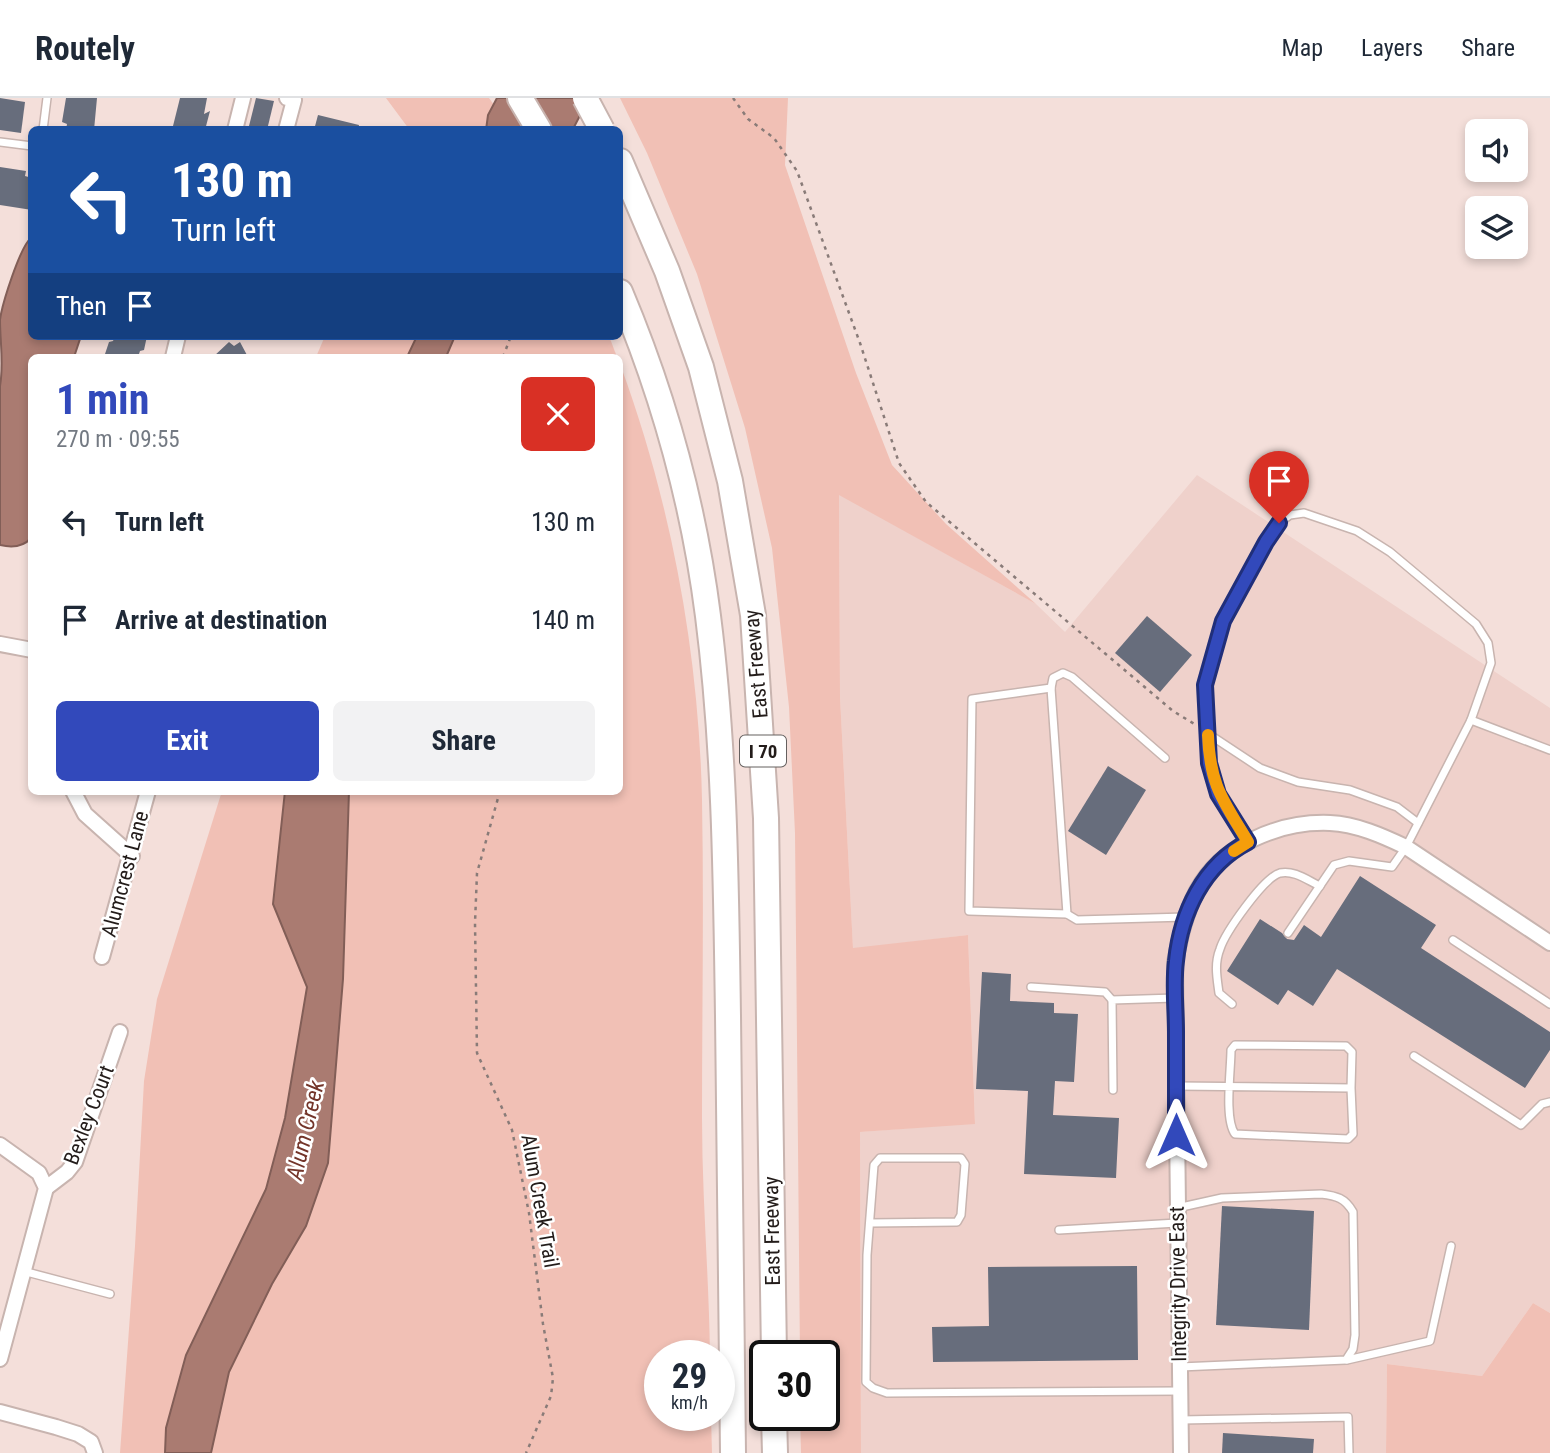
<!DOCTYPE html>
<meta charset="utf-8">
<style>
:root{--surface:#fff;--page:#f2f2f3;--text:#1f2937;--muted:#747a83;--line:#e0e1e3;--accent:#3249bb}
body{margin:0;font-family:"Roboto Condensed",sans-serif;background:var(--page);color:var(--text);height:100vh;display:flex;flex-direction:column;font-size:26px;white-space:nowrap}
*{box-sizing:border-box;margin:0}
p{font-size:23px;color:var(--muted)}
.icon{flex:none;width:38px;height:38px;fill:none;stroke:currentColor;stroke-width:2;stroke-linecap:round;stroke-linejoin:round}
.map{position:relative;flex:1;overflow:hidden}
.drawer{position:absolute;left:28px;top:256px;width:595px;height:441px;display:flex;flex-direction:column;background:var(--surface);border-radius:10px;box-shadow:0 4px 10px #0003}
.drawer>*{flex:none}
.banner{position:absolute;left:28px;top:28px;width:595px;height:214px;border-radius:10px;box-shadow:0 4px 10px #0003;background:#1a4fa0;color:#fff;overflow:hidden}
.buttons{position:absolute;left:1465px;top:21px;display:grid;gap:14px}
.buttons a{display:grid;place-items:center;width:63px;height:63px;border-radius:10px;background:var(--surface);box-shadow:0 4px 10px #0003;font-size:35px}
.speed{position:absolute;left:644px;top:1242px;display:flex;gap:14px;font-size:35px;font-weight:700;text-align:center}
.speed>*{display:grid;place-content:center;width:91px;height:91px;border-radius:50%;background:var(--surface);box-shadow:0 4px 10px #0003;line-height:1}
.speed small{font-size:18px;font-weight:400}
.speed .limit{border:4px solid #111;border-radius:10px;background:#fff;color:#111}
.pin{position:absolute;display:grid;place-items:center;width:60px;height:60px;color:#fff;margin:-72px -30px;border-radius:50% 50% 50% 0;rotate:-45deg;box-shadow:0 0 7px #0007}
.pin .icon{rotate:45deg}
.me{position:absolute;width:77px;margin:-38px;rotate:0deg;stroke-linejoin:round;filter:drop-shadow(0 0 5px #0008)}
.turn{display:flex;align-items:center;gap:24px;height:147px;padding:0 28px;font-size:32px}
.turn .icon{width:91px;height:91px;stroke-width:2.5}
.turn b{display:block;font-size:49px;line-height:60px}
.then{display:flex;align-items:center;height:66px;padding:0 28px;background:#0003;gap:14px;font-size:26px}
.round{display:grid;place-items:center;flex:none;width:74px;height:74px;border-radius:10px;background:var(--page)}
.head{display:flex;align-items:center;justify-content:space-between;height:119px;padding:0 28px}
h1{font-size:42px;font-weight:700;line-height:52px;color:var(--accent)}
.primary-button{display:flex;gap:14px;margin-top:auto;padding:14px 28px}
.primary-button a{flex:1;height:80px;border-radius:10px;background:var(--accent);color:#fff;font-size:28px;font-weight:700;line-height:80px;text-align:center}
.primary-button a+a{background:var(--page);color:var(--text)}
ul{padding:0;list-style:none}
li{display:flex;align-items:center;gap:21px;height:98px;padding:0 28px}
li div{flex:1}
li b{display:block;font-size:26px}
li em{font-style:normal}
header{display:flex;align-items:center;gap:42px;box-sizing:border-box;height:98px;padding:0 35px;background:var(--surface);border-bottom:2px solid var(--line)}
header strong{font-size:33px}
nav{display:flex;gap:38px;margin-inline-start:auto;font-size:24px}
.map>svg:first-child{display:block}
</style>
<header>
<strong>Routely</strong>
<nav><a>Map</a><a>Layers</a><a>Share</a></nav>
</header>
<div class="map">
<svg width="1550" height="1355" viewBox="0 0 1550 1355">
<rect width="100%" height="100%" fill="#f4dfda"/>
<path fill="#efd1cb" d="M1197,377L1550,610V1215L1533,1205L1482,1278L1387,1266L1386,1355H861L860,1034L975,1025L968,837L853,851L840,599L839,396L1036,506L1065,534Z"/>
<g fill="#f1c0b5">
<path d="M386,0H489L494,7L488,17L486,31H409Z"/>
<path d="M620,0H788L785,67L856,275L892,367L946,426L1036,506L839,397L840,599L853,850L968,837L975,1026L860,1034L861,1355H801L800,1318H824V1258H800L795,735L789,609L772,450L745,330L697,176L647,55Z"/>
<path d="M325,238H417L407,259H316Z"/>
<path d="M455,238H609L617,259H446Z"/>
<path d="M620,266C671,404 699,555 702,702C704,808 702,914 702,1020C702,1099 709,1179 710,1258H660V1318H711L712,1355H211L229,1274L272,1186L306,1128L328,1065L343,881L349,693H620Z"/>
<path d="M222,693H285L273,806L307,889L285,1020L266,1091L186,1257L166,1330L165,1355H120L135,1148L144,983L157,901Z"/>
<path d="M1533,1205L1550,1215V1355H1386L1387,1266L1482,1278Z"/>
</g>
<g fill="#aa7b71" stroke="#825e57" stroke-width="2">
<path d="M497,0H589L573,31L486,32L488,17Z"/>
<path d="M31,140L32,238H81L74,259H32L31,440C23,449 12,450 0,447V288C4,266 0,244 0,222C2,206 20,149 31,140Z"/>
<path d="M417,238H455L446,259H407Z"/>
<path d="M285,693H349L343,881L328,1065L306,1128L272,1186L229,1274L211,1355H165L166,1330L186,1257L266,1091L285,1020L307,889L273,806Z"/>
</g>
<g fill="#676d7c">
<path d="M0,0L25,4L21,35L0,32Z"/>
<path d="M66,0H97L94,32H66L67,26L62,24Z"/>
<path d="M180,0H207L204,16L210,13L205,32H172Z"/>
<path d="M256,0L274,3L267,32H248Z"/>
<path d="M318,17L359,27L358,32H314Z"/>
<path d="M0,69L26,73L25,78L32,80V112L0,107Z"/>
<path d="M115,238H147L144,252L140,253L138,259H104L109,244L113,243Z"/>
<path d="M229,244L234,248L240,244L248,259H213Z"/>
<path d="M1147,518L1192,557L1160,594L1115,555Z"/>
<path d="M1108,668L1146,692L1106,757L1068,733Z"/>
<path d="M1360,778L1436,827L1421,850L1550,934V952L1525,990L1337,871L1313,908L1288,892L1278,907L1227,873L1260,821L1282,835L1287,841L1294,842L1304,827L1321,839Z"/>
<path d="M982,874L1011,876L1010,903L1054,905V915L1078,916L1074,984L1055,983L1053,1017L1119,1020L1116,1080L1024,1076L1028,993L976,991Z"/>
<path d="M1222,1108L1314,1113L1309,1232L1216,1227Z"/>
<path d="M1137,1168L1138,1262L933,1264L932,1229L989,1228L988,1169Z"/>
<path d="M1223,1335L1314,1341L1313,1355H1222Z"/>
</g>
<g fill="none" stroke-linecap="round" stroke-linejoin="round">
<defs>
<g id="service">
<path d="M43,32L47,0"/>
<path d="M0,44L32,48"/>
<path d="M1051,590L972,601L969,813L1067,816"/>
<path d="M1207,635L1260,670L1298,684L1350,692L1397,709L1418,725"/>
<path d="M1165,660L1072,579L1063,575L1053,580L1051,590L1067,816L1077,822L1186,819"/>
<path d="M1248,744L1218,696L1209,665L1205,587L1223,523L1266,444L1279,425L1290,417L1304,415L1357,433L1390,454L1476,526L1488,545L1491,565L1471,622L1550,652"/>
<path d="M1288,835L1334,767L1349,763L1392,769L1406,749L1471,622"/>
<path d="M1453,842L1550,906"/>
<path d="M1031,889L1105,894L1112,902"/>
<path d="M1232,906L1219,895C1217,880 1214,866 1220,851C1225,835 1263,780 1280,775C1294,772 1307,782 1320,788"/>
<path d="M1414,958L1521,1027L1542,1006L1550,1004"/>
<path d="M1177,988L1351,990L1353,1036L1348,1041L1235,1036C1224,1021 1231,972 1231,952L1235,947L1346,948L1352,954L1351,990"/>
<path d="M1113,992L1112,902L1175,900"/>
<path d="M1177,1110L1222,1100L1321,1096C1337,1098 1345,1100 1353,1114L1355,1237L1353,1251L1346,1262L1180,1269"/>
<path d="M870,1125L957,1124L961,1117L965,1066L961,1060H880L874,1067L867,1157L866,1284L873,1290L887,1295L1180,1293"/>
<path d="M1059,1132L1177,1125"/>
<path d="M23,1173L110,1196"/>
<path d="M1347,1262L1430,1243L1451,1148"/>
<path d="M1181,1322L1348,1319L1349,1355"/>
</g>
<g id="minor">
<path d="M235,32L243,0"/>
<path d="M286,32L294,2L287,0"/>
<path d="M173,259L178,238"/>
<path d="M0,546L32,552"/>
<path d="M73,693L85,716L132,758"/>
<path d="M102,859L148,693"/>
<path d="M0,1047L39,1075L46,1090L0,1261"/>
<path d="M46,1090L67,1074L75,1064L120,934"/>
<path d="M0,1314L56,1329L78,1336L91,1344L95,1355"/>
<path d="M1181,1355L1175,864C1180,839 1185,816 1197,793C1221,747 1280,723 1330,725C1356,726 1383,738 1406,749L1550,845"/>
</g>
<g id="motorway">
<path d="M520,0L539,32"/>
<path d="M620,63L667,173L701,269L730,383L753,517L766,720L774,1258"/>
<path d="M620,194C663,296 694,408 708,518C725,651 726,785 728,918C730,1064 731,1209 733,1355"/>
<path d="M774,1318L775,1355"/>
</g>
</defs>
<use href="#service" stroke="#c8b4af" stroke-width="10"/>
<use href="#minor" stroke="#c8b4af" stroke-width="18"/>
<use href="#motorway" stroke="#c8b4af" stroke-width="28"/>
<g stroke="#897b78" stroke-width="2.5" stroke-dasharray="3.5 5" stroke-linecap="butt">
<path d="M733,0L748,21L774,40L797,73L860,245L899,365L926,404L1173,613L1196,627"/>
<path d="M503,259L511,238"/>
<path d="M500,693L477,775L475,825L477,955L512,1032L529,1115L543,1226L553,1280L551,1298L526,1355"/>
</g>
<use href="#service" stroke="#fff" stroke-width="7"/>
<use href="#minor" stroke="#fff" stroke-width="14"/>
<use href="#motorway" stroke="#fff" stroke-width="24"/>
<defs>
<path id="motorway-bridge" d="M585,0L602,32"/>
</defs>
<use href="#motorway-bridge" stroke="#c8b4af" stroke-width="28" stroke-linecap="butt"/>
<use href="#motorway-bridge" stroke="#fff" stroke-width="24"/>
</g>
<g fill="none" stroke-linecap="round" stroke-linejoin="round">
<defs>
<path id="route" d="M1176,1037C1176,1002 1176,968 1176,934C1176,911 1173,886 1176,863C1181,815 1203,767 1248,744L1218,696L1209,665L1205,587L1223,523L1266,444L1279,425"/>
</defs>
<use href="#route" stroke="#202f7a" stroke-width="18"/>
<use href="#route" stroke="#3249bb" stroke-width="12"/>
<path stroke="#f59e0b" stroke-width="12" d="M1208,637C1210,688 1223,702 1248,744L1234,753"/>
</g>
<g text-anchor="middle" stroke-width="5" stroke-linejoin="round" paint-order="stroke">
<rect fill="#fff" stroke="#65605f" stroke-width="2" x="740" y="637.5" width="46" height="31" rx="5"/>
<g font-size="19" font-weight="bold" fill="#231c1a">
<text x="763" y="660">I 70</text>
</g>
<g font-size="21" fill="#231c1a" stroke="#fff">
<text transform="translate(756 566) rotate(-95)" y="7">East Freeway</text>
<text transform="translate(125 776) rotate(-75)" y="7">Alumcrest Lane</text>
<text transform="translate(89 1017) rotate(-69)" y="7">Bexley Court</text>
<text transform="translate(540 1103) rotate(80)" y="7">Alum Creek Trail</text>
<text transform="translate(772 1133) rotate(-91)" y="7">East Freeway</text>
<text transform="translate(1178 1186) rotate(-91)" y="7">Integrity Drive East</text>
</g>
<g font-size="23" font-style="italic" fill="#73352a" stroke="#fff">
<text transform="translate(305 1032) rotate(-77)" y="8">Alum Creek</text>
</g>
</g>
</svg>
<div class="buttons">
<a><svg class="icon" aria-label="sound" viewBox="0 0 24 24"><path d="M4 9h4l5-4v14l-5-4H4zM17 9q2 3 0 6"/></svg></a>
<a><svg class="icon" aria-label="layers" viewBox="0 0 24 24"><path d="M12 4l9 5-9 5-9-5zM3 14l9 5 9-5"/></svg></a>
</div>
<div class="speed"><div>29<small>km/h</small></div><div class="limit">30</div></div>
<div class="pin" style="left:1279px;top:425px;background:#d93025"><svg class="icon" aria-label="arrive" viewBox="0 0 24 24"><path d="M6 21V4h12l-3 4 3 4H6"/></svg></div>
<svg class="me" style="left:1176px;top:1037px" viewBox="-20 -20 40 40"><path d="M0-17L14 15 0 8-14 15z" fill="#3249bb" stroke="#fff" stroke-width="4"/></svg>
<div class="banner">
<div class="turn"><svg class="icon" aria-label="left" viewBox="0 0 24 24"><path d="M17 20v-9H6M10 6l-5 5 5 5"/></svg><div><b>130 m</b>Turn left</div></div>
<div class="then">Then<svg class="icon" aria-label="arrive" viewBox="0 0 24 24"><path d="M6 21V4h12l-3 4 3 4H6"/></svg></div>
</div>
<section class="drawer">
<div class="head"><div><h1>1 min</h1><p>270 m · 09:55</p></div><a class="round" style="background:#d93025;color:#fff"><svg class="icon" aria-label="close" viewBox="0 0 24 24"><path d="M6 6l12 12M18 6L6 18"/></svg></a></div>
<ul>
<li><svg class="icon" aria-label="left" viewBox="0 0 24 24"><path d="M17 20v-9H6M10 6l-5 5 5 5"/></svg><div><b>Turn left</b></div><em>130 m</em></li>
<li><svg class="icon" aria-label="arrive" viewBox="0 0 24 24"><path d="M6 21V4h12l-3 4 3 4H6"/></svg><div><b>Arrive at destination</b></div><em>140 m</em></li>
</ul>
<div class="primary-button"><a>Exit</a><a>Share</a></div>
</section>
</div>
